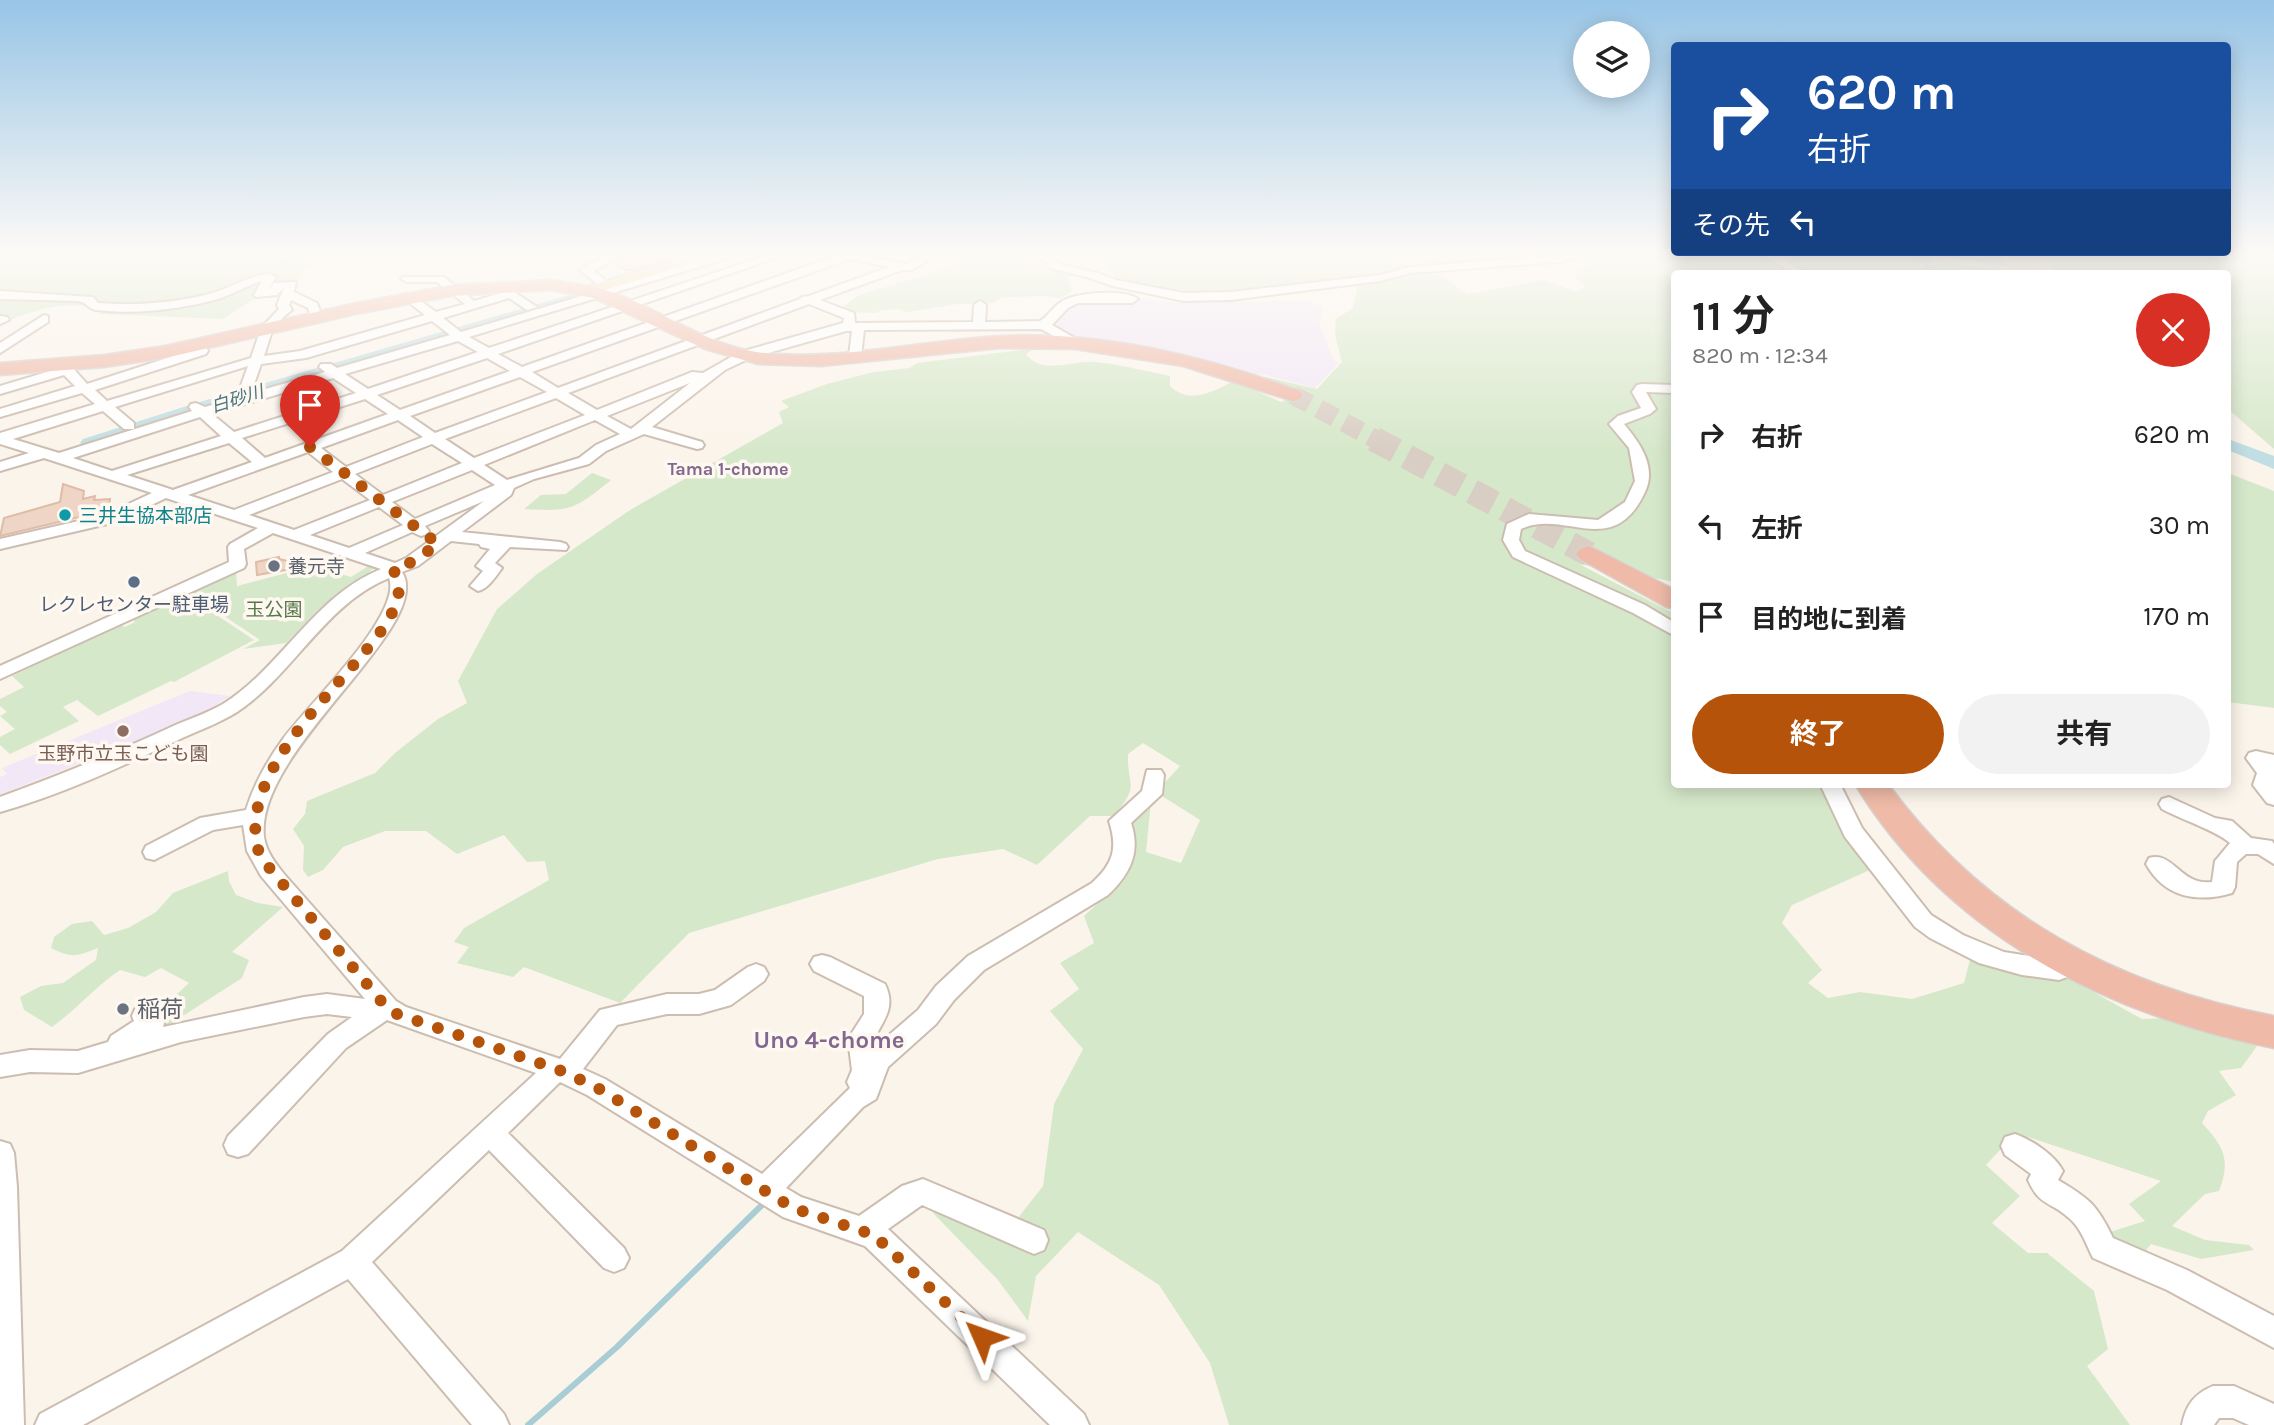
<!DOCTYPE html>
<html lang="ja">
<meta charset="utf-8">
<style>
:root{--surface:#fff;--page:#f2f2f2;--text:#222;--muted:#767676;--accent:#b45309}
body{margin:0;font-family:Karla,"Noto Sans JP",sans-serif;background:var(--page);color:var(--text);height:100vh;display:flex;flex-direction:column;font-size:26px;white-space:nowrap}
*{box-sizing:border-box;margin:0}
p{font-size:23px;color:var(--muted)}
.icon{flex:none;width:38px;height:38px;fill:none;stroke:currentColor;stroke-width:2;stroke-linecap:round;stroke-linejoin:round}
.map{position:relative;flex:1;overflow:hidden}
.side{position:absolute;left:1671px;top:270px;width:560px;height:518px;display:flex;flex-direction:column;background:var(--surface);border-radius:7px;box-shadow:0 4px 18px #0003}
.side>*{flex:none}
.guide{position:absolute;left:1671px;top:42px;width:560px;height:214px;border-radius:7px;box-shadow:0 4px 18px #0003;background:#1a4fa0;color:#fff;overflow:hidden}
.buttons{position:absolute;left:1573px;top:21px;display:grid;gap:14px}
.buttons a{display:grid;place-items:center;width:77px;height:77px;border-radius:50%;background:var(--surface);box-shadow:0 4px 18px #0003;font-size:35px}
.pin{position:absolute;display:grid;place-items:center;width:60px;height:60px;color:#fff;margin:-72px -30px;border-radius:50% 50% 50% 0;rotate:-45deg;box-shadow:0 0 7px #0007}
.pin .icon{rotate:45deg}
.me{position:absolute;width:77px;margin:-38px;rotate:313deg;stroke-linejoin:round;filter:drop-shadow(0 0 5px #0008)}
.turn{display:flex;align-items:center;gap:24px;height:147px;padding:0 21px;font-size:32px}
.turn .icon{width:91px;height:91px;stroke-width:2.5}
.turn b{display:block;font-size:49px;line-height:60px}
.then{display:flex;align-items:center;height:66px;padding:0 21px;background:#0003;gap:14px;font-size:26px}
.round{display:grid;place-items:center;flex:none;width:74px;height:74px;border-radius:37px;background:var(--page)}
.overview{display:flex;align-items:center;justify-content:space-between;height:119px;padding:0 21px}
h1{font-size:42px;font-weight:700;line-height:52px}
.button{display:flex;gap:14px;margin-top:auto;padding:14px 21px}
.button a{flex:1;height:80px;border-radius:42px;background:var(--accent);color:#fff;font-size:28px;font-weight:700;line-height:80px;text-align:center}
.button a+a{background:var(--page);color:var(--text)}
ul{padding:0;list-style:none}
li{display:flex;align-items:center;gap:21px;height:91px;padding:0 21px}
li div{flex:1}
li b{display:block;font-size:26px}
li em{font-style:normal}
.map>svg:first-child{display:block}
</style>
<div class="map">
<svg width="2274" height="1425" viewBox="0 0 2274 1425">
<rect width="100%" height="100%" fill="#fbf4eb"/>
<g fill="#f1e7f7">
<path d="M1128,297L1179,303L1308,301L1323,307L1319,323L1334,361L1339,363L1315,388L1266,375L1249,374L1074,339L1055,329L1059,313L1068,304Z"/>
<path d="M190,691L230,696L211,708L120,748L0,794V777L7,774L2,768Z"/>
</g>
<g fill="#d6e8ca">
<path d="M0,252H283L280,254L282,260H287L286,258L327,252H401L407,260L384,264L316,265L317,262L309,260L314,263L304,269L299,280L255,298L223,319L100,314L97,309C67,299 28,311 0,325Z"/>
<path d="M404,252H569C511,263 468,272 410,261Z"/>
<path d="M971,252H1028L1033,263L1084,275L1067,276L1072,291L1060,298L1047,296L1002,297L994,303L958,304L907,312L900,309L880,310L877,313L848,312L841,308L859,295L940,271Z"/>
<path d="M1097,252H1495L1509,261L1308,282L1241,293L1181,294L1116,279Z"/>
<path d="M1604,252H1907L1934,260L2015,273H1675V582L1579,564L1675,614V784H1819L1872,869L1792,905L1782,923L1822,970L1808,983L1828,998L1860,992L1912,999L1964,983L1970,960L2029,976L2066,977L2142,1019L2171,1018L2260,1042L2241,1068L2219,1071L2236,1095L2208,1111L2202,1123C2224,1147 2231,1159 2219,1191L2205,1194L2172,1226L2205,1240L2249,1245L2254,1250L2201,1259L2151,1244L2139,1259L2113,1244L2107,1233L2145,1221L2129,1204L2161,1181L2016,1133L1986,1165L2020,1196L1992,1223L2028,1253H2047L2094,1291L2108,1349L2087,1366L2130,1425H1229L1210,1363L1159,1285L1078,1232L1036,1276L1028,1321L998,1280L934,1214L928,1201L1003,1237L1043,1186L1054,1104L1083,1049L1050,1011L1079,989L1060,963L1094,943L1084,916L1119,884L1132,841L1125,821L1151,801L1146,852L1181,863L1200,820L1162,796L1159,789L1180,766L1143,743L1128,754C1127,789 1141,783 1114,816H1090L1037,865L1003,849L938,859L689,933L620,1003L524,967L513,977L457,963L469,947L454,942L464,928L549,880L545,861L527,862L504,835L457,854L426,831H385L343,847L323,870L308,877L303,870L304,846L293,829L305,814L307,801L375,773L395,753L438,719L467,703L458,681L497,609L537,574L630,510L783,423L779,412L789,407L781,401L827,384L874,372L910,368L917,363L1030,349L1032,350L1026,354C1041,376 1074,360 1094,362C1119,364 1145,371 1170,376V386C1190,405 1212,392 1234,381L1281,402L1299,394L1262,379L1266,377L1317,389L1342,362L1335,335L1336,319L1353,308L1358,285L1419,273L1441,275L1467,294L1544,280L1576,292L1586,287L1573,275L1588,264L1584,258Z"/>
<path d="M2054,252H2274V449L2228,409V273H2050L2055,262Z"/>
<path d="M592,473L611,480C575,509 572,512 524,509L541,495L566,494Z"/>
<path d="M2228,473L2274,491V708L2228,702Z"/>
<path d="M370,565L376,567L322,606L286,643L243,649L260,640L188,592L236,570L237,586L314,566L351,577Z"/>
<path d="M185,594L203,605L189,613L206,608L254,640L174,682L171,681L98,716L77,700L63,707L79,721L10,754L0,745V737L15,729L0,716L7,712L0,706V699L24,687L12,676L120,624L125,627L135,622L131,618Z"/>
<path d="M228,871L229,881L236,895L258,903L283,907L232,952L249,960L242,978L150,1037L153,1016L189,983L161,968L145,977L120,970C95,987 77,1009 52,1027L24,1010L20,997L41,986L63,983L96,960L98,948C76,957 72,958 51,948L54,937L72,924L92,921L104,935L128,928L156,912L173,893Z"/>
</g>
<path fill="#c0dee3" stroke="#a8cdd4" stroke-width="2" d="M1920,252H1994L2007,265L1931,253L1929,261L1925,262L1919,259Z"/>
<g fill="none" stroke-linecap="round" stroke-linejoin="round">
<path stroke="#a8cdd4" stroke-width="2.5" d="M1922,273L1924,267H1929L1924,262L1925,252"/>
<path stroke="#a8cdd4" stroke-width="6" d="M528,1425L617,1347L765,1202"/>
<g fill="#c0dee3" fill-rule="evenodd">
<path d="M569,295L574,297L577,300L574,303L208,411L95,447L89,448L80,443L83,439L196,403Z"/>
<path d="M2228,439L2274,456V469L2228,450Z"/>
</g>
</g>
<g fill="#eed5c5" stroke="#dfbca7" stroke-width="2">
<path d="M640,252H658L671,259L634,270H625L613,263Z"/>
<path d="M63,484L84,491L83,499L95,496L94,500L110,499L109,510L0,536L4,518L60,502Z"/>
<path d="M279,557V559L308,566L257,575L256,562Z"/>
</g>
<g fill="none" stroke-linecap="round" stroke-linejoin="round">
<path stroke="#d9cec4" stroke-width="19" stroke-dasharray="19 10" stroke-linecap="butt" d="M1293,395L1377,440"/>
<path stroke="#d9cec4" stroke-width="25" stroke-dasharray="25 12" stroke-linecap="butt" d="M1374,439L1589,554"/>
<defs>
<g id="minor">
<path d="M613,252H627L594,271L611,285L601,287L580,270Z"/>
<path d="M668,252H680L691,260V264L730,252H748L469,337L489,348L777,252H793L498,354L522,367L838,255L839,252H863L861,255L906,264L928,252H942L912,270H902L820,300L854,313L855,323L973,322L974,305L980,301L986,305L985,322L1040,321C1048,316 1053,307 1061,302C1075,292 1125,289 1138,299L1132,303H1078L1068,308L1052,325L1078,340V346L1074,347L1041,329L864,330L861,356L855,360L849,356L852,331H846L750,358L725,370L652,427L702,442L704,445L702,448L697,449L644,434L606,451L589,464L534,479L514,488L511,495L462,532L560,542L566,544L568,547L566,550L510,547L495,563L502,568C496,576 488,589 478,591L470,586L483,571L476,566L490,549L481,547L479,544L451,541L418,566L402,572C436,626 254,751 264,837C266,851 275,863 284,874L396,1001L406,1007L560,1059L600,1010L667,994H699L715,990L748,967L756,964L764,967L768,974L764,981L731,1005L699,1014H667L617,1025L583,1069L605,1079L762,1174L850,1088L847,1082L852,1070L848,1039L864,1014V996L814,971L810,964L814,957L822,955L830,957L885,984C900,1015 872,1027 875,1047L918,1010L936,986L968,956L1092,883C1113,864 1118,849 1109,821L1142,791L1147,770H1161L1164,775L1162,794L1131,823C1141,853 1130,874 1108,895L984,970L954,1000L936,1024L888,1067L876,1099L863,1107L786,1188L801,1197L859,1216L902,1186L923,1179L1044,1230L1048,1240L1044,1250L1034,1254L922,1205L888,1229L1084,1414L1089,1425H1050L865,1246L783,1217L587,1095L560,1082L508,1133L624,1248L629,1258L624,1268L614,1272L604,1268L489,1150L372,1262L504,1414L509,1425H472L348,1279L83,1425H35L40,1414L342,1251L536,1073L387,1020L346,1048L248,1154L238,1157L228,1154L224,1145L228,1136L328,1034L352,1017L327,1014L304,1017L181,1042L78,1073L30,1072L0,1077V1055L30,1050L78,1051L108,1042L111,1036L134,1021L132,1016L135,1009L144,1006L153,1009L164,1023L163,1027L304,997L327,994L365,999L261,876L247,851L243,825L213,830L154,860L146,858L143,852L146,846L200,818L246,810C254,784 267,761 283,739C306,707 403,615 389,578C325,604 293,675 237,712C218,724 194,732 174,742C118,768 60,795 0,812V797C57,776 113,754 169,728C186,720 206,714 223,704C281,668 314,596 381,569L273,533L244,549L246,564L244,568L0,679V666L229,562L228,547L230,544L258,528L166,498L116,522L0,549V539L105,515L152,493L44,458L0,471V462L29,453L0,444V433L95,404L82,393L0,417V409L75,386L64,375L0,394V386L57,369L54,364L60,360L72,367L87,384L195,349V341L199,340L203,341L208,351L206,354L95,390L107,401L251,358L261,328L279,309L277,305L284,288L277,295L256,297L254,295L262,281C248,285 235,293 221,298C183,309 137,315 96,310C88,309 87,302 78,301L0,299V291L93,297L98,303C136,306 176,303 213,293C233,287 249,275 270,274L276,277L268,290L274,283L296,282L294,292L317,303L322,317L312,320L308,308L291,300L289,305L292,310L282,318L276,330L272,331L264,356L300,351L425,315L403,298V294H411L436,312L465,304L437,282H407L401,279L403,277H444L474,301L511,290L537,307L527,310L509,298L443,318L461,332L686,265ZM850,259L889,267L809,296L802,297L800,299L558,388L532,372ZM809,304L844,318L843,323L740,352L703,373L692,372L597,410L568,393ZM432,321L450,335L337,368L331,364H321L319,367L325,372L251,393L261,364L306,358ZM458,341L478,352L368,389L345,374ZM487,358L510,371L400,410L377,395ZM248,366L239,391L246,395L205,407L196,403L191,404L189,407L192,411L59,453L13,439L103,411L124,429H134V423L115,407ZM520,377L547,392L435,433L410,416ZM333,378L356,393L234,432L212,414ZM690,383L631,429L607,416ZM556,398L585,415L474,458L445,439ZM365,399L388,414L265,458L242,438ZM200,417L221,436L112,471L73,458ZM398,420L423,437L346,467L321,448ZM595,420L620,434L596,445L579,458L507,480L484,465ZM229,443L252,462L173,490L127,475ZM432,444L462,463L383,495L355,474ZM308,452L333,472L234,510L188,495ZM472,470L495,485L415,519L392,502ZM342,479L370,500L294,530L249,515ZM484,501L406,558L395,563L365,553L412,532L421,536L427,534L429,531L425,526ZM379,507L403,525L349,548L310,535Z"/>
<path d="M1035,252H1047L1059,264L1098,273L1116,280L1184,293L1231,292L1380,275L1410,267L1598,252L1561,262L1410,273L1380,281L1231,300L1184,301L1113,286L1090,278L1051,268Z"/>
<path d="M1760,252H1773L1805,273H1791Z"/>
<path d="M44,315L48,316V322L0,353V343Z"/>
<path d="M0,316L7,317L9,320L0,324Z"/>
<path d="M1642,384L1675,385V393L1646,392L1656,409L1650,414L1624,424C1640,443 1657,467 1645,492C1613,561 1564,508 1521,529L1519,540L1525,551L1645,605L1675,623V636L1633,613L1513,557L1503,540L1507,524L1529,514L1598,520L1625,502L1635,481L1629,448L1609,424L1618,416L1641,408L1632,392L1637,385Z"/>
<path d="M2256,751L2274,755V805L2267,803L2253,785L2257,773L2246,758L2249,753Z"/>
<path d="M1820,784H1840L1862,828L1931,915L1963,935L2004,952L2055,960L2069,953L2077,955L2081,962L2067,977L2059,980L2022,975L1979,963L1930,938L1915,927L1845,837Z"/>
<path d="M2169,797L2215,818L2232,821L2251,838L2272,841L2274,844V864L2258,854H2246L2237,862L2235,887L2232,893C2198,903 2165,898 2146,864L2149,858C2174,851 2180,886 2212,882L2215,861L2230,843C2217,831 2180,819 2162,809L2159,804L2162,799Z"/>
<path d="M2015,1134C2032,1140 2055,1155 2063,1171L2058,1180C2090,1199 2097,1205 2113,1238L2187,1270L2274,1316V1348L2167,1290L2093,1258C2086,1244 2081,1228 2069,1218C2051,1201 2040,1207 2028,1180L2031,1174L2005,1155L2001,1146L2005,1137Z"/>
<path d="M0,1141L10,1144L14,1153L17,1187L24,1425H0Z"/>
<path d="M2213,1386H2234L2274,1404V1425H2249L2233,1418H2219L2214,1425H2182C2186,1405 2194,1394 2213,1386Z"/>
</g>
<path id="major" d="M706,252H729L595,293L590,294L583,290L585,287Z"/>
<g id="highway">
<path d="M550,280C578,283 605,288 632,300C674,319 716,348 764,353C843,361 922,340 1001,336C1104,331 1204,356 1300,391L1303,395L1300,399L1293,401L1183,366L1075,349L1000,348L821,366L758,364L705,349L593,298L550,290L452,296L356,314L165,358L104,367L0,375V363L104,355L165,346L356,303L452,285Z"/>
<path d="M1589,546L1675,590V609L1666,607L1580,559L1576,554L1580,549Z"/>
<path d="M1855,784H1888C1984,915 2116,986 2274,1016V1048C2107,1015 1946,934 1855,784Z"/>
</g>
</defs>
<use href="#minor" stroke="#ccbdb1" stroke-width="4"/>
<use href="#major" stroke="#d8d1ce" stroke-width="4"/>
<use href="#highway" stroke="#d8d1ce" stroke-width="3"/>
<use href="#minor" fill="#fff" fill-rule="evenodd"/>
<use href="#major" fill="#f2d7aa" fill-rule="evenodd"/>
<use href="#highway" fill="#efbaa8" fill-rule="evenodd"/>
</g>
<linearGradient id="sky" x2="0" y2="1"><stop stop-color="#98c5e6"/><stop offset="0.56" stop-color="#fdfaf6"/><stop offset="1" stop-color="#fdfaf6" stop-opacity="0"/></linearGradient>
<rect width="2274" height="452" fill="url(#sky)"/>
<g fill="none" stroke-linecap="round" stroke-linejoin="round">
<path stroke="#b45309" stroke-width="12" stroke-dasharray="0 21.6" d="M310,447L438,544L412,562L393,569C396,575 400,583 399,589C397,616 373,642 356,662C315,710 233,789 261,858L387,1008L397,1014L557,1069L596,1087L793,1208L874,1235L982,1337"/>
</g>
<circle fill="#0f9aa8" stroke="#fef8f1" stroke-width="2.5" cx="65" cy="515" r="7"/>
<g fill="#6b7280" stroke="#fef8f1" stroke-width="2.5">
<circle cx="274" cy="566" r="7"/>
<circle cx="123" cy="1009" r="7"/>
</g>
<circle fill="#5c6f8a" stroke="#fef8f1" stroke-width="2.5" cx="134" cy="582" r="7"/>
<circle fill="#8d6e63" stroke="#fef8f1" stroke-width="2.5" cx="123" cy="731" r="7"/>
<g text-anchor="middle" stroke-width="7" stroke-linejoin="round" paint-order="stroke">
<g font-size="18" font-style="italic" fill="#48757e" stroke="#fef8f1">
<text transform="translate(237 399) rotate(-17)" y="6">白砂川</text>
</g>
<g font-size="18" font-weight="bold" fill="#82688f" stroke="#fef8f1">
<text x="728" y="475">Tama 1-chome</text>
</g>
<g font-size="19" fill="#0d838f" stroke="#fef8f1" text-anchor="start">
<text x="79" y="522">三井生協本部店</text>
</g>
<g font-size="19" fill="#5b616d" stroke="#fef8f1" text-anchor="start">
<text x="288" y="573">養元寺</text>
</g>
<g font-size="19" fill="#4e5e75" stroke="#fef8f1">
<text x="134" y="611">レクレセンター駐車場</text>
</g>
<g font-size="19" fill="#577849" stroke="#fef8f1">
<text x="274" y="616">玉公園</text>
</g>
<g font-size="19" fill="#785e54" stroke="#fef8f1">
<text x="123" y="760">玉野市立玉こども園</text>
</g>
<g font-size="23" fill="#5b616d" stroke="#fef8f1" text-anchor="start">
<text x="137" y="1017">稲荷</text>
</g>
<g font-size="24" font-weight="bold" fill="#82688f" stroke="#fef8f1">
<text x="829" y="1048">Uno 4-chome</text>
</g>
</g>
</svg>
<div class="buttons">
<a><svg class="icon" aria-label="layers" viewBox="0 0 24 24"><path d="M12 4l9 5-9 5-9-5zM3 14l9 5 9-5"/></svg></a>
</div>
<div class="pin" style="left:310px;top:447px;background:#d93025"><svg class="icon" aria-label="arrive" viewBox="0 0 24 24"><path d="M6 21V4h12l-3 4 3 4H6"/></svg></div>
<svg class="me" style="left:982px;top:1337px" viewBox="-20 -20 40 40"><path d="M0-17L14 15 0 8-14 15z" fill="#b45309" stroke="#fff" stroke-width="4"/></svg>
<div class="guide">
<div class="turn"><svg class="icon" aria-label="right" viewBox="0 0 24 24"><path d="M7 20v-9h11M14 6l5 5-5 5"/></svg><div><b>620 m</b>右折</div></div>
<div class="then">その先<svg class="icon" aria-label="left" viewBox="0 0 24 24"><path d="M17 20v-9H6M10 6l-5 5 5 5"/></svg></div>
</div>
<section class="side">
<div class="overview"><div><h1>11 分</h1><p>820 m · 12:34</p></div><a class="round" style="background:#d93025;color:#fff"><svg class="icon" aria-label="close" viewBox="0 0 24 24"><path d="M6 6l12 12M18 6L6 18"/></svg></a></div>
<ul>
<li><svg class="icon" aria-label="right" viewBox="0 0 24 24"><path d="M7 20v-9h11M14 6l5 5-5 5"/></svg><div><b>右折</b></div><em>620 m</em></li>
<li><svg class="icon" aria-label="left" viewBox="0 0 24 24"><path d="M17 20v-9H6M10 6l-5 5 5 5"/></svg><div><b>左折</b></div><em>30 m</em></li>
<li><svg class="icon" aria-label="arrive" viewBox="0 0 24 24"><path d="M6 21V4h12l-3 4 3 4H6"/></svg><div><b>目的地に到着</b></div><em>170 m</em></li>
</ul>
<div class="button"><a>終了</a><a>共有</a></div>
</section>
</div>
